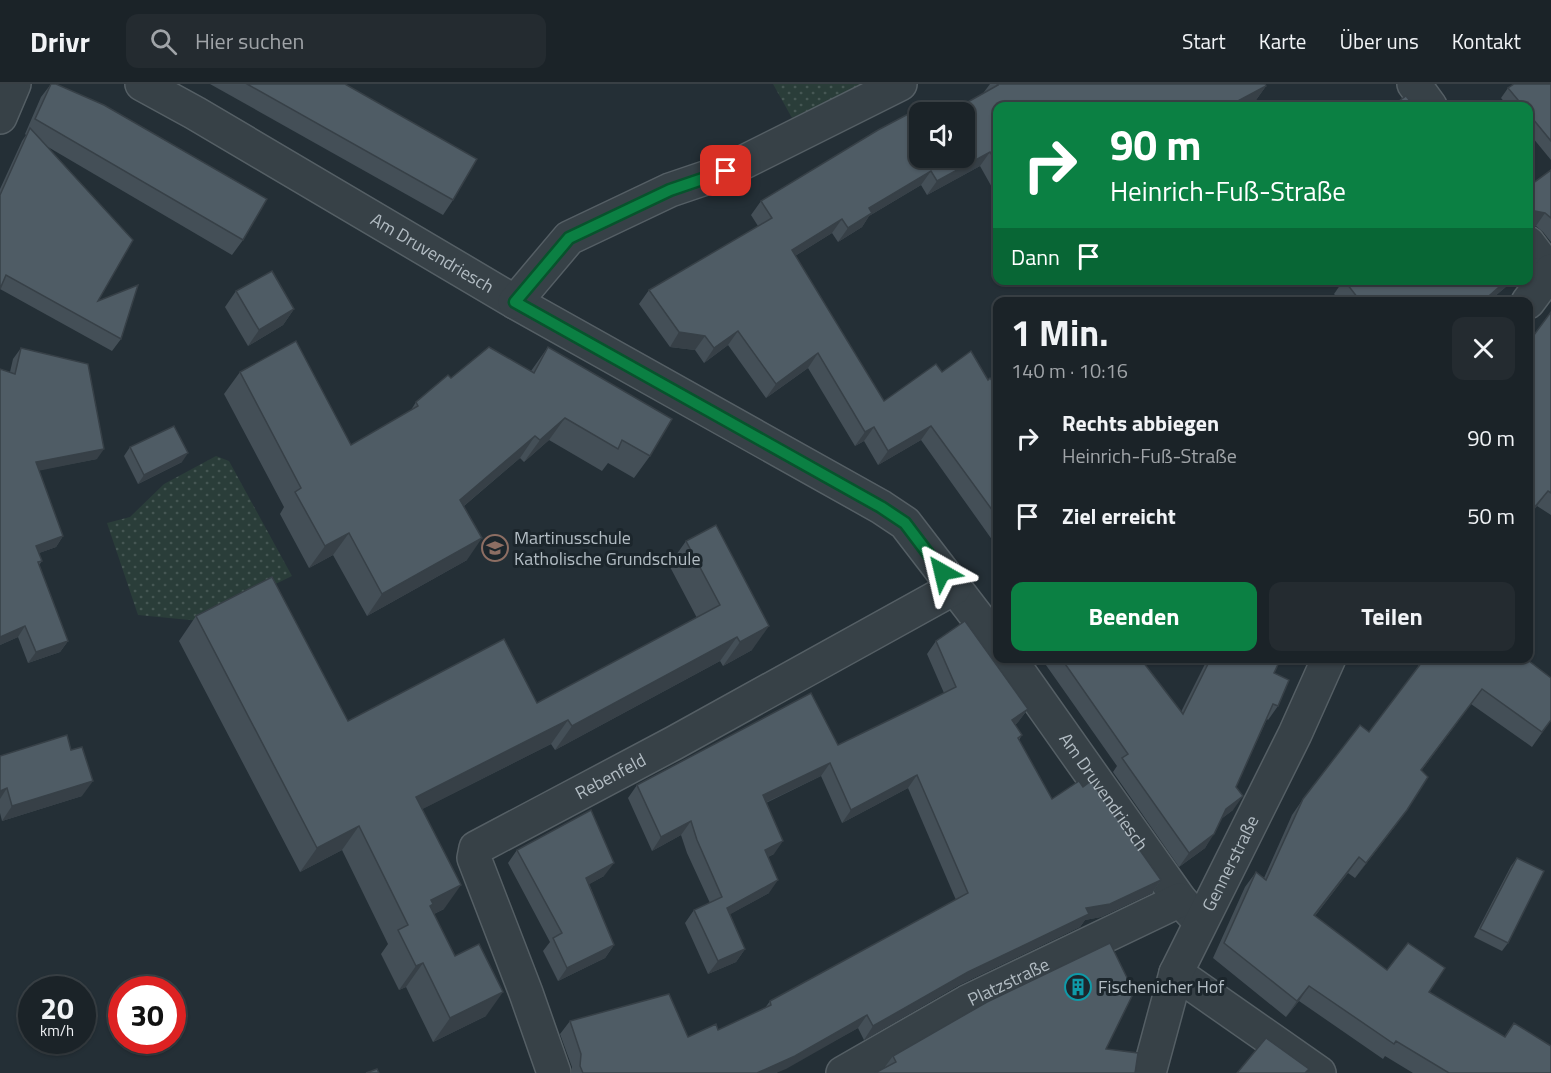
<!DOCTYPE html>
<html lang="de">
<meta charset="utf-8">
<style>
:root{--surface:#1b2328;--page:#242b30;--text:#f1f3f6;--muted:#a0a4a8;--line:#394045;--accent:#0b8043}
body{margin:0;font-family:"Titillium Web",sans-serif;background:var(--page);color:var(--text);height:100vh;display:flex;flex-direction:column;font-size:22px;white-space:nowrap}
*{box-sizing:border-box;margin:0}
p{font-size:20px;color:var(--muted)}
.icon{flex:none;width:33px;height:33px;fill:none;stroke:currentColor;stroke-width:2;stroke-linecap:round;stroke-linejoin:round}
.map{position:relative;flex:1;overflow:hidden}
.drawer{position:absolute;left:993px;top:213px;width:540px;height:366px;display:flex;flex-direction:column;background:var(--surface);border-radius:12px;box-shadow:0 2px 4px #0004,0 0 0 2px var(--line)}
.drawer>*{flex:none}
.top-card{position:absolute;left:993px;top:18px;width:540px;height:183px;border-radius:12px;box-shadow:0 2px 4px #0004,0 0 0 2px var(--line);background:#0b8043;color:#fff;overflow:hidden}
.tools{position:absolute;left:909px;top:18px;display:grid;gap:12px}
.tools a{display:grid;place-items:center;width:66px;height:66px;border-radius:12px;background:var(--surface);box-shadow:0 2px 4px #0004,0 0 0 2px var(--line);font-size:30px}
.speed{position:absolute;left:18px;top:892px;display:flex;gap:12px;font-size:30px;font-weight:700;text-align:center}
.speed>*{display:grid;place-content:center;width:78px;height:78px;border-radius:50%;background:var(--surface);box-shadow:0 2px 4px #0004,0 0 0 2px var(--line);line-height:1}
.speed small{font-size:15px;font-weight:400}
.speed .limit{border:9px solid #d22;background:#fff;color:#111}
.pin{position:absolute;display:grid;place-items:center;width:51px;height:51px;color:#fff;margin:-26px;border-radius:12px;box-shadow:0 3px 9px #0006}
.me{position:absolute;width:66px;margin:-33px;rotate:323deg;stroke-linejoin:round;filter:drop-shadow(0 0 4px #0008)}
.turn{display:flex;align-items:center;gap:21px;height:126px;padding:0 18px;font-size:27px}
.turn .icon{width:78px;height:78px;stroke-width:2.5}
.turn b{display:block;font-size:42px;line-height:51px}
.then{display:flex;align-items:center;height:57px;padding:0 18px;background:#0003;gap:12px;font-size:22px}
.round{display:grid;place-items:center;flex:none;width:63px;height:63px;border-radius:12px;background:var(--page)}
.overview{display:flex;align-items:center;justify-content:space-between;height:102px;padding:0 18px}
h1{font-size:36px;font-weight:700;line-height:45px}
.primary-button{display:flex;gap:12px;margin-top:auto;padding:12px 18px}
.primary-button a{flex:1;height:69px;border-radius:12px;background:var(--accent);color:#fff;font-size:24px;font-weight:700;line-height:69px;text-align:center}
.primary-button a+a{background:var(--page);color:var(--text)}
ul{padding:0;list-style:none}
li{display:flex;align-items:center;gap:18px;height:78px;padding:0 18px}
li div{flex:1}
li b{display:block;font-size:22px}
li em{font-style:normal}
header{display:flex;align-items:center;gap:36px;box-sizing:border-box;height:84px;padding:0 30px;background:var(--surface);border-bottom:2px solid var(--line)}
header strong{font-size:28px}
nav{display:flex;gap:33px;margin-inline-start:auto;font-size:21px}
.search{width:420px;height:54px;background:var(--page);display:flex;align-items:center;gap:15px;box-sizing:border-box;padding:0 21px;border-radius:12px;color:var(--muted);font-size:22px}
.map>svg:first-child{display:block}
</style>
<header>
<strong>Drivr</strong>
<div class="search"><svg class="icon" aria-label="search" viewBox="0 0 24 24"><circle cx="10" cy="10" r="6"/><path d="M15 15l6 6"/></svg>Hier suchen</div>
<nav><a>Start</a><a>Karte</a><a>Über uns</a><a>Kontakt</a></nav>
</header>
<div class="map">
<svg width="1551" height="989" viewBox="0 0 1551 989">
<defs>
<pattern id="grass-dots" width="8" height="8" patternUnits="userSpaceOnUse" patternTransform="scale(1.5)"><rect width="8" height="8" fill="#2a3d39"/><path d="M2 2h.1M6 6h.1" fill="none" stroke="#465754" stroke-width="1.8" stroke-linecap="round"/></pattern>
</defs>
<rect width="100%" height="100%" fill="#242f36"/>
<g fill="url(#grass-dots)">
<path d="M773,0H864L792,34Z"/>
<path d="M216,372L229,377L292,492L200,537L138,531L107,439L130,433L164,400Z"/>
</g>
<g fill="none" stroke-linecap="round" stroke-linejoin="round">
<defs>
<g id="minor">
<path id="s1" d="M142,0L195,29L515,218L881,423L905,439L998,560"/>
<path d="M1414,0L1430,22"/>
<path d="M0,33L14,0"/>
<path d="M1528,159L1550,188"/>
<path d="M515,218L569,154L670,106L726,87L900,0"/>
<path d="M1528,218L1551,187"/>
<path id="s2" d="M1009,574L1180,816L1194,831"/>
<path d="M1176,889L1319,989"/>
<path id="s3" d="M554,989L526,909L474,774L476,764L674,659L954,504"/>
<path id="s4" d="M843,989L967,918L1180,816"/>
<path id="s5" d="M1149,989L1176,889L1295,650L1329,574"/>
</g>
</defs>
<use href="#minor" stroke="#555f65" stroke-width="36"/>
<use href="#minor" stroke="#374147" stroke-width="33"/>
</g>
<g fill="#444f57">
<path d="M51,0L243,156L232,171L48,63L98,217L121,255L112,267L0,205V105L22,57L26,51L25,50L41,13Z"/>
<path d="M210,0H345L453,116L443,131Z"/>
<path d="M990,0H1265L1266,2L1256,16L1243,22H998V114L980,82L927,111L921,101L869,132L862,143L838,158L832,149L795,172L884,317L942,288L988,296L998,304V454L993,457L921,356L878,381L864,357L855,362L808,284L766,314L728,261L704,279L695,266L670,263L639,220L649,206L758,142L751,131L761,117L920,74L984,9V8Z"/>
<path d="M1551,0V76L1528,48V22H1508L1501,14L1508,4Z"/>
<path d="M1551,86V158L1543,148L1536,142L1528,141V103Z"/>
<path d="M1514,196L1488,218H1341L1334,210L1343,197Z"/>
<path d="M236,207L294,225L283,241L248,262L225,223Z"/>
<path d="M1551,228V431L1537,422L1528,433V259Z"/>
<path d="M548,263L650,372L634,394L608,379L602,387L549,356L524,378L520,374L464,422L467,476L367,532L333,471L309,484L280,430L284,423L224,310L240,288L351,361L411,326L416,318L451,294L531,287Z"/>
<path d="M21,264L97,375L39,386L63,452L56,463L39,469L42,477L39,481L68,557L60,568L28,579L18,553L0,561V285L10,288L13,275Z"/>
<path d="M130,363L182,378L138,400L124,372Z"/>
<path d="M686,457L752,566L723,582L720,577L555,666L551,660L422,725L444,825L434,830L486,932L433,958L406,903L399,906L381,870L388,860L342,766L300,788L179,557L196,532L348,637L537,619L697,534L669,481Z"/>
<path d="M936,557L1028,625L1018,638L1015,641L1022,651L1019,656L1052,715L1083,703L1161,796L1152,809L1101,833L1085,836L1080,843L959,901L864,956L858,944L776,989H571L572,983L560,950L570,937L688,953L718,946L765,924L770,917L956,816L908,704L842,739L821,692L766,719L774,770L768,773L769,809L730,830L745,865L736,878L708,890L685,839L694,826L710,819L687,769L681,751L652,767L628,714L637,701L838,661L944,609L927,570Z"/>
<path d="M1041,574H1140L1181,628L1208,574H1281L1274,589L1278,622L1268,636L1267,635L1236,703L1233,726L1221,735L1205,764L1179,783L1113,688L1117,682Z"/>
<path d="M1408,574H1525L1551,636L1532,663L1471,620L1421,687L1396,741L1355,794L1348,789L1315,832L1387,886L1429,908L1504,953L1514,939L1551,989H1413L1385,972L1383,975L1299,917L1286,933L1213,874L1245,803L1256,788L1264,794L1292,731L1303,715L1369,648L1419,582Z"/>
<path d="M0,672L82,712L2,737L0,729Z"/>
<path d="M517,766L604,792L589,800L614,861L605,874L558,897L543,867L550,858L508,779Z"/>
<path d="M1517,774L1508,859L1502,867L1474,853L1511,782Z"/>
<path d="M1106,965L884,984L893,972Z"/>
</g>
<g fill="#374047">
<path d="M1266,2L1256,16L1243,22H1230L1232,20Z"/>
<path d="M990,68L980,82L927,111L937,97Z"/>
<path d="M931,87L921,101L869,132L862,143L838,158L848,144L869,124Z"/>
<path d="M1535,127L1545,129L1536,142L1528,141V130Z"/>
<path d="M842,135L832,149L782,180L792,166Z"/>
<path d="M1507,196H1514L1488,218H1482Z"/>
<path d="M294,225L283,241L248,262L259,246Z"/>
<path d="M738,247L728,261L704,279L714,264Z"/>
<path d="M679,248L705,252L695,266L670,263Z"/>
<path d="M818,269L808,284L766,314L776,300Z"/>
<path d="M565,334L549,356L524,378L540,356Z"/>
<path d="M931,342L921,356L878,381L888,367Z"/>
<path d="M874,343L864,357L855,362L865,348Z"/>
<path d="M535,352L520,374L445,438L460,416Z"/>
<path d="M104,365L97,375L28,389L36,378Z"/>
<path d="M188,369L182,378L138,400L144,391Z"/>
<path d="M1548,407L1537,422L1528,433V431Z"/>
<path d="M349,449L333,471L309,484L325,462Z"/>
<path d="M63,452L56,463L28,473L36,462Z"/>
<path d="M482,454L467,476L367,532L382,510Z"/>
<path d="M25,542L18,553L0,561V553Z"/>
<path d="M769,542L752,566L723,582L740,558Z"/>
<path d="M737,553L720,577L555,666L572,642Z"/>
<path d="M68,557L60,568L28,579L36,568Z"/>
<path d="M1482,605L1471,620L1410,702L1421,686Z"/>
<path d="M1028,625L1018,638L1002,649L1012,636Z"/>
<path d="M568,636L551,660L399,737L416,713Z"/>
<path d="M830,679L821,692L754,724L763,711Z"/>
<path d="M917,691L908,704L842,739L851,726Z"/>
<path d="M93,697L82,712L2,737L12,722Z"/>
<path d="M7,704L0,715V707Z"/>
<path d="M1243,712L1233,726L1216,739L1226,725Z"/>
<path d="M1407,726L1396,741L1355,794L1366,779Z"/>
<path d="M691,737L681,751L652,767L661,753Z"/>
<path d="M359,742L342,766L300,788L317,764Z"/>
<path d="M1214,750L1205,764L1179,783L1189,769Z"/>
<path d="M783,757L774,770L755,779L765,766Z"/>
<path d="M1359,773L1348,789L1303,847L1314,831Z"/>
<path d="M614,779L604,792L577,807L586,794Z"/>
<path d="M778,796L769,809L718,837L727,824Z"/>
<path d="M1161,796L1152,809L1101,833L1085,836L1080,843L959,901L864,956L873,942L968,888L1086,824Z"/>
<path d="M461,801L444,825L423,835L431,816Z"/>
<path d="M614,861L605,874L558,897L567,884Z"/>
<path d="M745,865L736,878L708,890L718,877Z"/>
<path d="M423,879L406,903L399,906L416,882Z"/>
<path d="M1309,902L1299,917L1286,933L1297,917Z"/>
<path d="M503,908L486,932L433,958L450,934Z"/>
<path d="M867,931L858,944L786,985L776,989H757Z"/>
</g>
<g fill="#4f5c65" stroke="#374047" stroke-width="1.5">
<path d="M51,0H56L104,21L267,115L243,156L35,35Z"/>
<path d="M247,0H345L477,75L453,116Z"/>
<path d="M997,0H1265L1266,2L1232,20L1233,22H998V82L990,68L937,97L931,87L869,124L872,129L848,144L842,135L792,166L884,317L936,280L942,288L971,267L988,296L990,294L998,304V434L931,342L888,367L874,343L865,348L818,269L776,300L738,247L714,264L705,252L679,248L649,206L772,134L761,117L878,46L927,20L931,28H920V74H964V28H950L998,1Z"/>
<path d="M1514,0H1551V57L1528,29V22H1523L1508,4Z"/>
<path d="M1406,12L1414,22H1392Z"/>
<path d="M30,44L133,156L98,217L138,201L121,255L6,191L0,205V111Z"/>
<path d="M1551,86V134L1545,129L1535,127L1528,130V103Z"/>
<path d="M1528,166L1535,174L1528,179Z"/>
<path d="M272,187L294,225L259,246L236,207Z"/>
<path d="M1344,196H1507L1482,218H1361Z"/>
<path d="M1551,228V409L1548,407L1528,431V259Z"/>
<path d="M296,257L351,361L418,322L416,318L448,291L451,294L489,263L534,289L548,263L672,335L650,372L622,356L618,365L565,334L540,356L535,352L460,416L482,454L382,510L349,449L325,462L295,408L301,404L240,288Z"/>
<path d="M21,264L88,280L104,365L36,378L63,452L36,462L42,477L38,478L68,557L36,568L25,542L0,553V285L15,290Z"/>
<path d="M174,342L188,369L144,391L130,363Z"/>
<path d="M716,441L769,542L740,558L737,553L572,642L568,636L416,713L461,801L431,816L433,820L430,822L455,872L479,860L503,908L450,934L423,879L416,882L398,846L408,841L359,742L317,764L196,532L272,493L348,637L504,555L537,619L720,521L686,457Z"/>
<path d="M965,537L1028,625L1012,636L1022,651L1018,654L1052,715L1079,697L1083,703L1091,697L1161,796L1110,820L1086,824L1089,830L968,888L873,942L867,931L795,972L757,989H583L580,982L581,970L570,937L669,910L688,953L716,940L718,946L771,921L770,917L968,809L917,691L851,726L830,679L763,711L783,757L765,766L778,796L727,824L745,865L718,877L694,826L722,813L697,756L691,737L661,753L637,701L811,609L838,661L920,621L956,603L936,557Z"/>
<path d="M1061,574H1140L1183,630L1211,574H1281L1274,589L1289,596L1278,622L1273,620L1236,703L1243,712L1226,725L1214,750L1189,769L1122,674L1128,670Z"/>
<path d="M1425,574H1525L1551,594V636L1542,648L1482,605L1421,686L1428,693L1407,726L1366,779L1359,773L1314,831L1387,886L1408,859L1445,884L1429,908L1505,953L1514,939L1551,962V989H1449L1396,957L1394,960L1309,902L1297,917L1224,859L1256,788L1266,796L1303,715L1360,641L1369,648Z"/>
<path d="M67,651L71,666L82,663L93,697L12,722L7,704L0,707V672Z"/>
<path d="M591,726L614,779L586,794L614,861L567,884L553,854L562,849L517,766Z"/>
<path d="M1517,774L1544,787L1508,859L1480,845Z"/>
<path d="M1110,859L1134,908L1106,965L1138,969L1135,989H875L896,978L893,972L987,918Z"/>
<path d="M1266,954L1309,985L1305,989H1237Z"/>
<path d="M377,985L379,989H366Z"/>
</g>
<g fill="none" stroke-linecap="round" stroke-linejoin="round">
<defs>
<path id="route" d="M726,87L670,106L569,154L515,218L881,423L905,439L942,488"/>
</defs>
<use href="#route" stroke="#07532c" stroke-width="15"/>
<use href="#route" stroke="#0b8043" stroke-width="10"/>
</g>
<defs>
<symbol id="school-ring" viewBox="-11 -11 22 22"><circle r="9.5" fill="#1c262c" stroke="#8d6e63" stroke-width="1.5"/><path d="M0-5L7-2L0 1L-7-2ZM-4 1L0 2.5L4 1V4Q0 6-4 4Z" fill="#8d6e63"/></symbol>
<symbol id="building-ring" viewBox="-11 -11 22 22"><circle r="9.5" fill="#1c262c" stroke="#0f9aa8" stroke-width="1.5"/><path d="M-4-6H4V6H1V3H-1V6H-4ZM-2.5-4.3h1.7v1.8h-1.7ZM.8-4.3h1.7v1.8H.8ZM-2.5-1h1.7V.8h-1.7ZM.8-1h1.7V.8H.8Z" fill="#0f9aa8"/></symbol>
</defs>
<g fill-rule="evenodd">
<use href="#school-ring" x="480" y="449" width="30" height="30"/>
<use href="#building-ring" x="1063" y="888" width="30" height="30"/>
</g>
<g text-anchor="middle" stroke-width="6" stroke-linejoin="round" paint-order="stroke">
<g font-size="18" fill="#b2bcc3" stroke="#1c262c">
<text dy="6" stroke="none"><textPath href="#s1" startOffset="336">Am Druvendriesch</textPath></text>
<text dy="6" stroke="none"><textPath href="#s3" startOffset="392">Rebenfeld</textPath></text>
<text dy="6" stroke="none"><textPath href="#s2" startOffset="164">Am Druvendriesch</textPath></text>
<text dy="6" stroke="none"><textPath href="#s5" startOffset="226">Gennerstraße</textPath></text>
<text dy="6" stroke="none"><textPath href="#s4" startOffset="189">Platzstraße</textPath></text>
</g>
<g font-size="18" fill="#b2bcc3" stroke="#1c262c" text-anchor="start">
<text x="514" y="460">Martinusschule<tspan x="514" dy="21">Katholische Grundschule</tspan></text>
<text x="1098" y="909">Fischenicher Hof</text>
</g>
</g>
</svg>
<div class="tools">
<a><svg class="icon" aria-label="sound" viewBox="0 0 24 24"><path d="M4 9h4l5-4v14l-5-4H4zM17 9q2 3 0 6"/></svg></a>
</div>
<div class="speed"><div>20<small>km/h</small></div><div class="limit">30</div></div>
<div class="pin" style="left:726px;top:87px;background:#d93025"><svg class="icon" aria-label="arrive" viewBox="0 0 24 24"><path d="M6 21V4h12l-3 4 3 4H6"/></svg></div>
<svg class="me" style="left:942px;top:488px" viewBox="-20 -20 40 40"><path d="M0-17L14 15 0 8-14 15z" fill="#0b8043" stroke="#fff" stroke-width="4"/></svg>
<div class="top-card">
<div class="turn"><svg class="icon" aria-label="right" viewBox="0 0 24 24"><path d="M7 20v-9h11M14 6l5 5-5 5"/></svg><div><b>90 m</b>Heinrich-Fuß-Straße</div></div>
<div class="then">Dann<svg class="icon" aria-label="arrive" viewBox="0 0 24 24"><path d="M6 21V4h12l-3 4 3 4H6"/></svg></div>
</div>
<section class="drawer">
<div class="overview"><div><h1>1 Min.</h1><p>140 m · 10:16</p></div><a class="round"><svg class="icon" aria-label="close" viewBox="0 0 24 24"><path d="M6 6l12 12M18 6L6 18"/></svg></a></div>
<ul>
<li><svg class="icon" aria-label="right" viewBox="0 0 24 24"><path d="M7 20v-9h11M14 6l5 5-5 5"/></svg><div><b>Rechts abbiegen</b><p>Heinrich-Fuß-Straße</p></div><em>90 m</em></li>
<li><svg class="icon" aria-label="arrive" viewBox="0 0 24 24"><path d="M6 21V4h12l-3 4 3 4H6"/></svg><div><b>Ziel erreicht</b></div><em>50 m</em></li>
</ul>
<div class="primary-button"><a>Beenden</a><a>Teilen</a></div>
</section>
</div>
